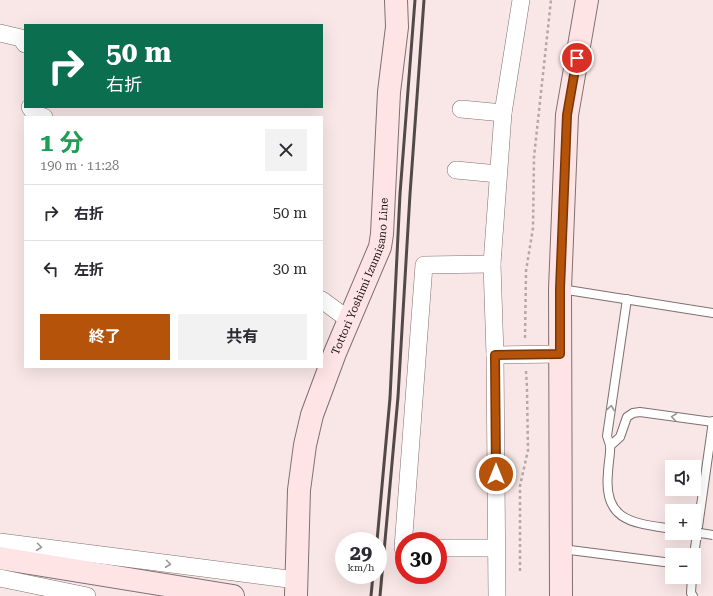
<!DOCTYPE html>
<html lang="ja">
<meta charset="utf-8">
<style>
:root{--surface:#fff;--page:#f2f2f3;--text:#2b2b33;--muted:#7c7c81;--line:#e1e1e2;--accent:#b45309}
body{margin:0;font-family:"Roboto Serif","Noto Sans JP",serif;background:var(--page);color:var(--text);height:100vh;display:flex;flex-direction:column;font-size:15px;white-space:nowrap}
*{box-sizing:border-box;margin:0}
p{font-size:13px;color:var(--muted)}
.icon{flex:none;width:22px;height:22px;fill:none;stroke:currentColor;stroke-width:2;stroke-linecap:round;stroke-linejoin:round}
.map{position:relative;flex:1;overflow:hidden}
.details{position:absolute;left:24px;top:116px;width:299px;height:252px;display:flex;flex-direction:column;background:var(--surface);border-radius:0px;box-shadow:0 4px 16px #0002}
.details>*{flex:none}
.top-card{position:absolute;left:24px;top:24px;width:299px;height:84px;border-radius:0px;box-shadow:0 4px 16px #0002;background:#0b6e4f;color:#fff;overflow:hidden}
.buttons{position:absolute;left:665px;top:460px;display:grid;gap:8px}
.buttons a{display:grid;place-items:center;width:36px;height:36px;border-radius:0px;background:var(--surface);box-shadow:0 4px 16px #0002;font-size:20px}
.speed{position:absolute;left:335px;top:532px;display:flex;gap:8px;font-size:20px;font-weight:700;text-align:center}
.speed>*{display:grid;place-content:center;width:52px;height:52px;border-radius:50%;background:var(--surface);box-shadow:0 4px 16px #0002;line-height:1}
.speed small{font-size:10px;font-weight:400}
.speed .limit{border:6px solid #d22;background:#fff;color:#111}
.pin{position:absolute;display:grid;place-items:center;width:34px;height:34px;color:#fff;margin:-17px;border:2px solid #fff;border-radius:50%;box-shadow:0 1px 4px #0007}
.me{position:absolute;width:44px;margin:-22px;rotate:0deg;stroke-linejoin:round;filter:drop-shadow(0 0 3px #0008)}
.turn{display:flex;align-items:center;gap:14px;height:84px;padding:0 16px;font-size:18px}
.turn .icon{width:52px;height:52px;stroke-width:2.5}
.turn b{display:block;font-size:28px;line-height:34px}
.round{display:grid;place-items:center;flex:none;width:42px;height:42px;border-radius:0px;background:var(--page)}
.summary{display:flex;align-items:center;justify-content:space-between;height:68px;padding:0 16px}
h1{font-size:24px;font-weight:700;line-height:30px;color:#1e9e55}
.button{display:flex;gap:8px;margin-top:auto;padding:8px 16px}
.button a{flex:1;height:46px;border-radius:0px;background:var(--accent);color:#fff;font-size:16px;font-weight:700;line-height:46px;text-align:center}
.button a+a{background:var(--page);color:var(--text)}
ul{padding:0;list-style:none}
li{display:flex;align-items:center;gap:12px;height:56px;padding:0 16px;border-top:1px solid var(--line)}
li div{flex:1}
li b{display:block;font-size:15px}
li em{font-style:normal}
.map>svg:first-child{display:block}
</style>
<div class="map">
<svg width="713" height="596" viewBox="0 0 713 596">
<rect width="100%" height="100%" fill="#f9e7e7"/>
<g fill="none" stroke-linecap="round" stroke-linejoin="round">
<defs>
<g id="lane">
<path d="M561,289L713,313"/>
<path d="M627,299L607,436C608,439 609,442 610,445C611,452 608,465 608,473C603,522 634,523 672,529"/>
<path d="M610,446L620,437L627,417L633,413L640,412L713,422"/>
<path d="M562,549L672,563"/>
<path d="M694,555L713,421"/>
<path d="M692,577L691,593L693,596"/>
</g>
<g id="street">
<path d="M0,33L21,38L25,44"/>
<path d="M30,107L35,114L44,117"/>
<path d="M461,109L503,113"/>
<path d="M456,170L498,174"/>
<path d="M322,300L349,320"/>
<path d="M495,355L560,354"/>
<path d="M0,542L296,580"/>
<path d="M404,548H403L424,265L492,264"/>
<path d="M438,548H496"/>
<path d="M0,578L87,596"/>
<path d="M497,596L495,355L492,264L503,113L521,0"/>
</g>
<g id="secondary">
<path d="M0,558L233,596"/>
<path id="s1" d="M296,596L299,490L305,445L312,415L335,353L380,247L382,234L389,92L397,27L396,0"/>
<path d="M561,596L560,289L567,115L587,0"/>
</g>
</defs>
<use href="#lane" stroke="#7f7070" stroke-width="10"/>
<use href="#street" stroke="#7f7070" stroke-width="18"/>
<use href="#secondary" stroke="#7f7070" stroke-width="24"/>
<g stroke="#b5a7a7" stroke-width="2.5" stroke-dasharray="3 3" stroke-linecap="butt">
<path d="M525,338L526,271L533,228L534,157L551,0"/>
<path d="M520,571V486L528,450L527,389L526,371"/>
</g>
<use href="#lane" stroke="#fff" stroke-width="8"/>
<use href="#street" stroke="#fff" stroke-width="17"/>
<use href="#secondary" stroke="#fee4e5" stroke-width="22"/>
<g stroke="#524949" stroke-width="3">
<path d="M377,541L390,398L400,194L415,0"/>
<path d="M371,596L373,575"/>
<path d="M380,596L398,397L410,194L424,0"/>
</g>
<defs>
<path id="lane-bridge" d="M694,532L713,535"/>
</defs>
<use href="#lane-bridge" stroke="#7f7070" stroke-width="10" stroke-linecap="butt"/>
<use href="#lane-bridge" stroke="#fff" stroke-width="8"/>
</g>
<defs><path id="oneway-chevron" d="M-2-3.5L2.5 0L-2 3.5" fill="none" stroke-width="1.6" stroke-linecap="round" stroke-linejoin="round"/></defs>
<g stroke="#989595">
<use href="#oneway-chevron" transform="translate(611 408) rotate(-81)"/>
<use href="#oneway-chevron" transform="translate(674 417) rotate(-172)"/>
<use href="#oneway-chevron" transform="translate(39 547) rotate(7)"/>
<use href="#oneway-chevron" transform="translate(168 564) rotate(7)"/>
</g>
<g fill="none" stroke-linecap="round" stroke-linejoin="round">
<defs>
<path id="route" d="M496,474L495,355L560,354V289L567,115L577,58"/>
</defs>
<use href="#route" stroke="#753606" stroke-width="10"/>
<use href="#route" stroke="#b45309" stroke-width="7"/>
</g>
<g text-anchor="middle" stroke-width="4" stroke-linejoin="round" paint-order="stroke">
<g font-size="11" fill="#1a1414" stroke="#fff">
<text dy="4" stroke="none"><textPath href="#s1" startOffset="330">Tottori Yoshimi Izumisano Line</textPath></text>
</g>
</g>
</svg>
<div class="buttons">
<a><svg class="icon" aria-label="sound" viewBox="0 0 24 24"><path d="M4 9h4l5-4v14l-5-4H4zM17 9q2 3 0 6"/></svg></a>
<a>+</a>
<a>−</a>
</div>
<div class="speed"><div>29<small>km/h</small></div><div class="limit">30</div></div>
<div class="pin" style="left:577px;top:58px;background:#d93025"><svg class="icon" aria-label="arrive" viewBox="0 0 24 24"><path d="M6 21V4h12l-3 4 3 4H6"/></svg></div>
<svg class="me" style="left:496px;top:474px" viewBox="-20 -20 40 40"><circle r="17" fill="#b45309" stroke="#fff" stroke-width="3"/><path d="M0-11L8 9 0 5-8 9z" fill="#fff"/></svg>
<div class="top-card">
<div class="turn"><svg class="icon" aria-label="right" viewBox="0 0 24 24"><path d="M7 20v-9h11M14 6l5 5-5 5"/></svg><div><b>50 m</b>右折</div></div>
</div>
<section class="details">
<div class="summary"><div><h1>1 分</h1><p>190 m · 11:28</p></div><a class="round"><svg class="icon" aria-label="close" viewBox="0 0 24 24"><path d="M6 6l12 12M18 6L6 18"/></svg></a></div>
<ul>
<li><svg class="icon" aria-label="right" viewBox="0 0 24 24"><path d="M7 20v-9h11M14 6l5 5-5 5"/></svg><div><b>右折</b></div><em>50 m</em></li>
<li><svg class="icon" aria-label="left" viewBox="0 0 24 24"><path d="M17 20v-9H6M10 6l-5 5 5 5"/></svg><div><b>左折</b></div><em>30 m</em></li>
</ul>
<div class="button"><a>終了</a><a>共有</a></div>
</section>
</div>
